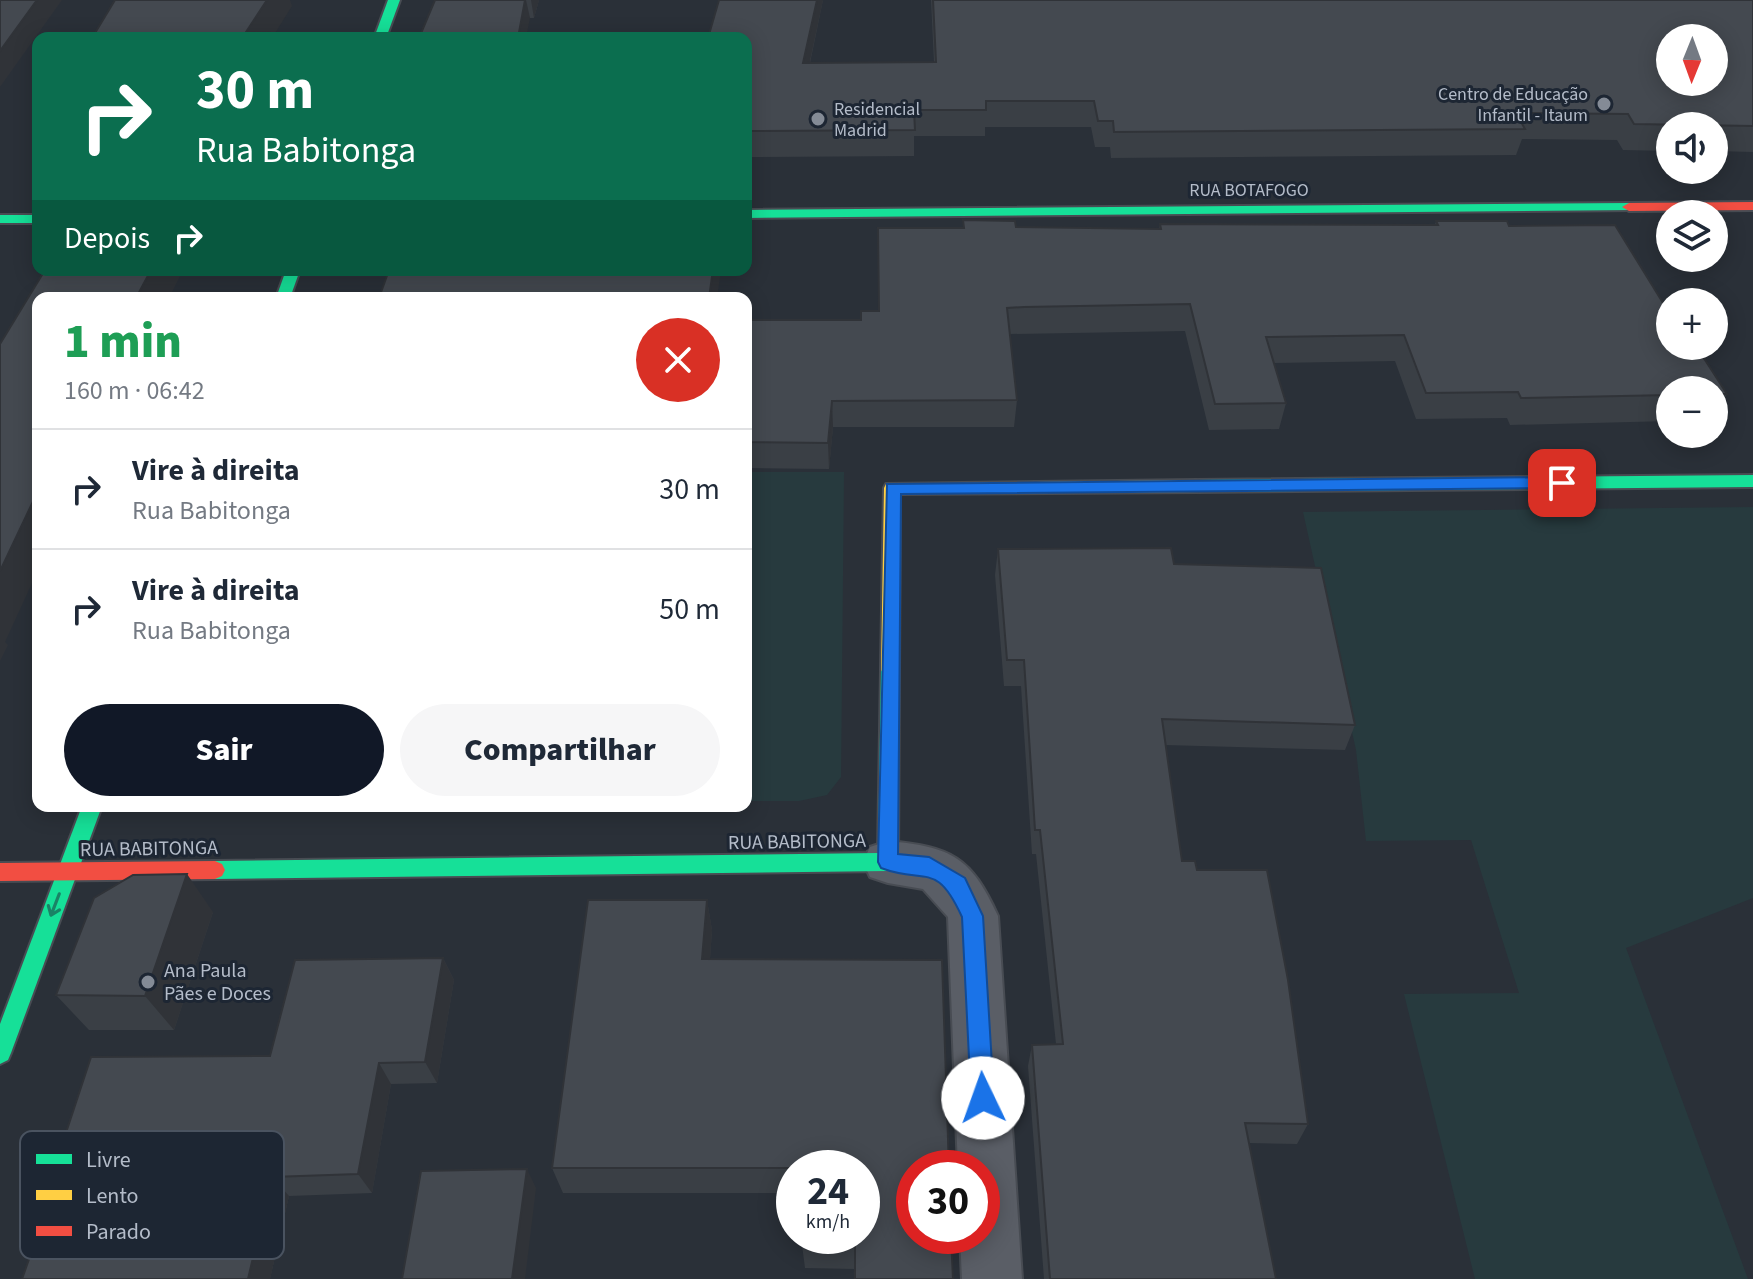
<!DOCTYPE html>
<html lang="pt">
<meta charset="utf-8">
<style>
:root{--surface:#fff;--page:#f6f6f7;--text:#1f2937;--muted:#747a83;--line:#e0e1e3;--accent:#111827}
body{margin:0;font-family:"Source Sans 3",sans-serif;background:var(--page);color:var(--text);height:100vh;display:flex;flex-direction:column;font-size:30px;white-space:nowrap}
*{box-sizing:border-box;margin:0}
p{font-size:26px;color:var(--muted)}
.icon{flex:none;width:44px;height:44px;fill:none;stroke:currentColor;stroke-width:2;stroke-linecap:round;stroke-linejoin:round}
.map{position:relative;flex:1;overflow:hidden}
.side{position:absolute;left:32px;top:292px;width:720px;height:520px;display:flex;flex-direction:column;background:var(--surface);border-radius:16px;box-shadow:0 4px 20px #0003}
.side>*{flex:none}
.top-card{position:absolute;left:32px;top:32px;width:720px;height:244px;border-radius:16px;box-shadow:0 4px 20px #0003;background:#0b6e4f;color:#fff;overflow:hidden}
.needle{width:52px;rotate:181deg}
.controls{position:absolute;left:1656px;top:24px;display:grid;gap:16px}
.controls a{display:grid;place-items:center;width:72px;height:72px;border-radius:50%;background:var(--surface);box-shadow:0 4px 20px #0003;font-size:40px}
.speed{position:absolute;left:776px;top:1150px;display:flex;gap:16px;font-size:40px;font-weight:700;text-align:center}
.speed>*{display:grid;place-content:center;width:104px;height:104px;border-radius:50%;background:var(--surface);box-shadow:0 4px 20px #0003;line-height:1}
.speed small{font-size:20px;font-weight:400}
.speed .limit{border:12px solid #d22;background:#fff;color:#111}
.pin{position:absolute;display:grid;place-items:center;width:68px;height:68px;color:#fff;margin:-34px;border-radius:16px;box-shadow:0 4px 12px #0006}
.me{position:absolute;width:88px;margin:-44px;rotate:357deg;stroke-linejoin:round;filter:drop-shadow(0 0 6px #0008)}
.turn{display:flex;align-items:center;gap:28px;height:168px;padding:0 32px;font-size:36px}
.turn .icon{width:104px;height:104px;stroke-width:2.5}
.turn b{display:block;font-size:56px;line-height:68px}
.then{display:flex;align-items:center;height:76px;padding:0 32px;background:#0003;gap:16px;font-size:30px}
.round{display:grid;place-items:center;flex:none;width:84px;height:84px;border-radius:42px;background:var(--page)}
.summary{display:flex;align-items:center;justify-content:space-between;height:136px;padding:0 32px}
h1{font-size:48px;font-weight:800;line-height:60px;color:#1e9e55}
.action{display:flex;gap:16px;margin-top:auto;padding:16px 32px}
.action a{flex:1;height:92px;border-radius:48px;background:var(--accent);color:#fff;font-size:32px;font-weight:800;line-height:92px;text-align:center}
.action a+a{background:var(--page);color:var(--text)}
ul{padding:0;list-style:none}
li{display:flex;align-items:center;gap:24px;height:120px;padding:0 32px;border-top:2px solid var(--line)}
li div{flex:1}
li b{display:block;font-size:30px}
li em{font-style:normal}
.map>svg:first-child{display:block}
</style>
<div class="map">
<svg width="1753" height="1279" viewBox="0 0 1753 1279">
<rect width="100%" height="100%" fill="#2a3038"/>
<g fill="#273a3e">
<path d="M746,472H844L841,777L827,795L799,801H746Z"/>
<path d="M1753,507V898L1626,948L1748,1279H1475L1404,994L1519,993L1471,840L1366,841L1356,750L1303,512Z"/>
</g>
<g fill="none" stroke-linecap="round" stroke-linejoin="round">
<defs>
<path id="street" d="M888,841C952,847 971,857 998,916L1022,1279H962L960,1236H982V1168H958L948,917L923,889L888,883L870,877L863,862L870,847Z"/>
<g id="fast">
<path d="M388,0H400L386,38H374Z"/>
<path d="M1629,203L1634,204V210L746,218V210Z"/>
<rect x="0" y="215" width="38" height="8"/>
<path d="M286,270H300L290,298H276Z"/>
<path d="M1753,475V487L1197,492L1189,486L1197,480Z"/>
<path d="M890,663L896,665L899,670L898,862L895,868L888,871L215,879L208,876L205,870L208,864L215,861L878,853L881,670L884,665Z"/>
<path d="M82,806H102L11,1053L8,1060L0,1064V1024Z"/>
</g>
<path id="slow" d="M1197,480L1205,486L1197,492L900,494L899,670L896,675H884L881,670L884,488L886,484Z"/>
<g id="jam">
<path d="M1753,202V210L1629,211L1622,207L1629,203Z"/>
<path d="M215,861L222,864L225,870L222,876L215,879L0,881V863Z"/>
</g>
</defs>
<use href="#street" stroke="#484c53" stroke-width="4"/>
<use href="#fast" stroke="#484c53" stroke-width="4"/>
<use href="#slow" stroke="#484c53" stroke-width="4"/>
<use href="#jam" stroke="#484c53" stroke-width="4"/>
<use href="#street" fill="#5a5e66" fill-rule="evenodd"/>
<use href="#fast" fill="#16e098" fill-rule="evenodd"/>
<use href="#slow" fill="#ffcf43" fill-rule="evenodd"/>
<use href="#jam" fill="#f24e42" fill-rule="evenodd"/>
</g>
<g fill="#3a3f45">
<path d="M435,0H539L534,18H530Z"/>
<path d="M823,0L810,63L934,62L931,0H1753V152L1714,151V126H1670V151L1623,150L1617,140L1522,139L1516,155L1111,158L1110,147H1095L1091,127H985V136H914V156L746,157V38Z"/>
<path d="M963,220L1016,227L1159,229L1160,224L1435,225L1436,221L1509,226L1668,311L1727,394L1714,417V390H1670V421L1510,425L1507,418L1416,419L1395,361L1274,363L1286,403L1279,429L1209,430L1185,331L1010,334L1017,400L1014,427H833L829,469L748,468V463H746V320H861L879,311L963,228Z"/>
<path d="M998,549L1174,564L1355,725L1345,750L1165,745L1182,861L1197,870L1308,1124L1297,1144L1249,1143L1276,1279H1044L1028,1066L1032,1045L1056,1044L1036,854H1032L1021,686H1004L995,575Z"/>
<path d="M707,900L712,930L710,959L942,960L855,1269L805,1268L802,1245L862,1168H794V1193H563L552,1168Z"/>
<path d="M213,912L174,1030H89L56,995Z"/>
<path d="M443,958L454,980L437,1083L391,1084L372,1193L289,1196L270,1279H22L33,1248L29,1245L270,1056Z"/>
</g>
<g fill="#303338">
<path d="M37,0H62L0,87V51Z"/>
<path d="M267,0H290L292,6L272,38H248L246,32Z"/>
<path d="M525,0H526L530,18L526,38H518Z"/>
<path d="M531,0H539L534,18Z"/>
<path d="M817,0H823L804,89L803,63Z"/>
<path d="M151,270H183L169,298H136Z"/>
<path d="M713,270H721L717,298H709Z"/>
<path d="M832,401L833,427L829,469L828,443Z"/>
<path d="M38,491V570L5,642L8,645L0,661V571Z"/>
<path d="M187,874L213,912L174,1030L145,996Z"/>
<path d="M707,900L712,930L708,988L702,959Z"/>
<path d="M443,958L454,980L437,1083L425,1062Z"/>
<path d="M379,1063L391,1084L372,1193L358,1174Z"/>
<path d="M527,1169L536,1188L525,1279H512Z"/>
<path d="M272,1177L289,1196L270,1279H248Z"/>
</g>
<g fill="#444950" stroke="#303338" stroke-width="2" fill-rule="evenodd">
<path d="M0,0H37L0,51Z"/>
<path d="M115,0H267L246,32L270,33L268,38H92Z"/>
<path d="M435,0H525L518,38H419Z"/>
<path d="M719,0H817L803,63L936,62L933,0H1753V126L1634,124L1628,114L1516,113L1525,129L1114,132L1113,121H1098L1094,101H986V110H914L915,130L746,131V38H708ZM1670,38H1714V82H1670Z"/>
<path d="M963,220L1015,221L1016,227L1161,229L1160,224L1438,225L1436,221H1507L1509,226L1615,225L1668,311H1670V346H1696L1727,394H1714V390H1670V395L1521,398L1518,392L1426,393L1404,335L1266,337L1286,403L1215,404L1190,304L1024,307L1007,308L1017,400L832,401L828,443L746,442V320H861V311H879L878,228H964Z"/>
<path d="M45,270H151L136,298H38V491L0,571V344Z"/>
<path d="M389,270H713L709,298H379Z"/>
<path d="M1171,548L1174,564L1321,568L1355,725L1162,719L1182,861H1195L1197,870H1267L1288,980L1308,1124L1245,1123L1276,1279H1050L1032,1045L1063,1044L1040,830H1035L1024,660H1007L998,549Z"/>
<path d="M187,874L145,996L56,995L94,898L133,875Z"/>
<path d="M588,900H707L702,959L942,960L949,1168H914V1236H951L953,1279H855V1246L802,1245V1236H862V1168H552Z"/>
<path d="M443,958L425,1062L379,1063L358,1174L272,1177L248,1279H22L34,1245H29L91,1057L270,1056L295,960Z"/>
<path d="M527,1169L512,1279H402L421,1171Z"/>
</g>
<defs><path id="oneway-shaft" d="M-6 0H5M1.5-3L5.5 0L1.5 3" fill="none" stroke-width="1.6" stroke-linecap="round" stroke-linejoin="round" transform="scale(2)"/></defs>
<use stroke="#1a8366" href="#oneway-shaft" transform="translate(55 905) rotate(111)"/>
<path fill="#1a73e8" stroke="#114b97" stroke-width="2" d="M1562,477L1570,483L1562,488L901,494L898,854L929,857L965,878L983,916L994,1098L991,1105L983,1109L974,1105L971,1098L962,917C936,860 926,885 881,868L878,862L887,484Z"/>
<g fill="#848b96" stroke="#1d2633" stroke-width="3">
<circle cx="1604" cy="104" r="8"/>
<circle cx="818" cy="119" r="8"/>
<circle cx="148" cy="982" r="8"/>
</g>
<g text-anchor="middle" stroke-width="6" stroke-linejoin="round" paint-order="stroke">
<g font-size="18" fill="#b4bcc9" stroke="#1d2633" text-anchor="end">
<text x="1588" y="100">Centro de Educação<tspan x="1588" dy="21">Infantil - Itaum</tspan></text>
<text x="834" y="115" text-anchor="start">Residencial<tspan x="834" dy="21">Madrid</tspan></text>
</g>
<g font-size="18" fill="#b4bcc9" stroke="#1d2633">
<text x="1249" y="196">RUA BOTAFOGO</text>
</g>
<g font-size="20" fill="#b4bcc9" stroke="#1d2633">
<text transform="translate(797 841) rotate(-1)" y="7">RUA BABITONGA</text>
<text transform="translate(149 848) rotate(-1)" y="7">RUA BABITONGA</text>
</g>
<g font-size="20" fill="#b4bcc9" stroke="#1d2633" text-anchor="start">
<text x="164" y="977">Ana Paula<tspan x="164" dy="23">Pães e Doces</tspan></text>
</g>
</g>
<rect x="20" y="1131" width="264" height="128" rx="12" fill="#1d2633" stroke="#4a5360" stroke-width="2"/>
<rect x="36" y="1154" width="36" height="10" fill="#16e098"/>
<rect x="36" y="1190" width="36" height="10" fill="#ffcf43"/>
<rect x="36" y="1226" width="36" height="10" fill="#f24e42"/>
<g font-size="22" fill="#b4bcc9">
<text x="86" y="1167">Livre</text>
<text x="86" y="1203">Lento</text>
<text x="86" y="1239">Parado</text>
</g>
</svg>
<div class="controls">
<a><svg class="needle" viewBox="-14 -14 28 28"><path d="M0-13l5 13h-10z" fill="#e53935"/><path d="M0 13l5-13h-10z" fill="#747a83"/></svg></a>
<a><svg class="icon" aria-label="sound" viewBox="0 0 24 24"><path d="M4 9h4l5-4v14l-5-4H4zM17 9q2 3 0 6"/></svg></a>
<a><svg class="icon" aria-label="layers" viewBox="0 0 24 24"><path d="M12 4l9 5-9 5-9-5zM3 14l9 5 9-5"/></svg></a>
<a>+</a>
<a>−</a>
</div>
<div class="speed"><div>24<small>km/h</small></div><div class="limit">30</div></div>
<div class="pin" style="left:1562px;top:483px;background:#d93025"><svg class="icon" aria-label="arrive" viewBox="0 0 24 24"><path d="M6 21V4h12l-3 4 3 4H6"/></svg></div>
<svg class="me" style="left:983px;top:1098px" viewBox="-20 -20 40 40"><circle r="19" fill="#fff"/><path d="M0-13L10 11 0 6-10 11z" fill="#1a73e8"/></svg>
<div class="top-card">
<div class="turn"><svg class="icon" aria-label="right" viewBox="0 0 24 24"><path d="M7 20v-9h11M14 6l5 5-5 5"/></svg><div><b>30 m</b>Rua Babitonga</div></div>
<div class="then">Depois<svg class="icon" aria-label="right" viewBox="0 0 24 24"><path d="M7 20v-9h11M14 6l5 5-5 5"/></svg></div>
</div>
<section class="side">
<div class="summary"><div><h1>1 min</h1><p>160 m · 06:42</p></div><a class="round" style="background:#d93025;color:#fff"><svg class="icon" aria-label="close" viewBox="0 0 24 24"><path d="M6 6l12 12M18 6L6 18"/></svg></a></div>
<ul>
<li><svg class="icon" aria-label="right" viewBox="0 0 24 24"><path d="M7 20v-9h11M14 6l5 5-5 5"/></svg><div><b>Vire à direita</b><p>Rua Babitonga</p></div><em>30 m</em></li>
<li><svg class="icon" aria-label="right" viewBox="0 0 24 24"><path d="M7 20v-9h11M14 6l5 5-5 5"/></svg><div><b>Vire à direita</b><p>Rua Babitonga</p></div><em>50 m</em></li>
</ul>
<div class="action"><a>Sair</a><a>Compartilhar</a></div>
</section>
</div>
